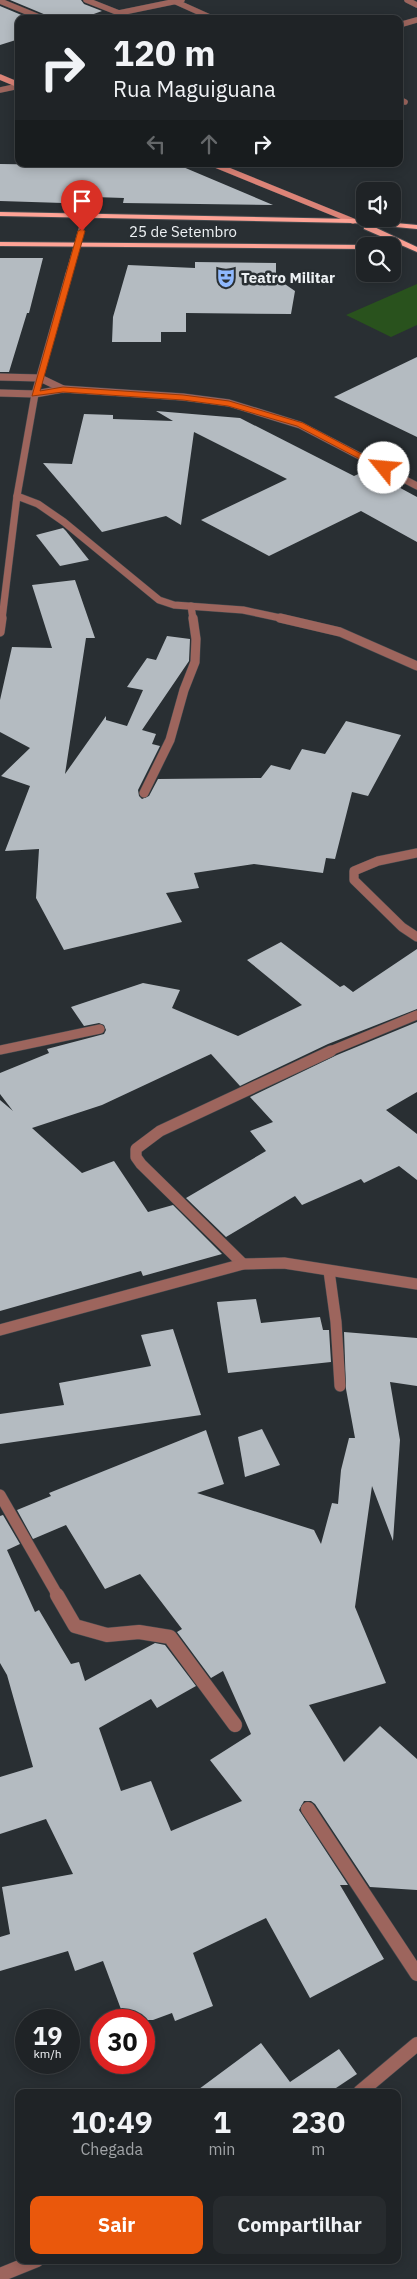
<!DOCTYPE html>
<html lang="pt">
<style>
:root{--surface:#1f2326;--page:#272b2e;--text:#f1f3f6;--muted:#a1a4a7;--line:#3c4043;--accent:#ea580c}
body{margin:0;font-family:"IBM Plex Sans",sans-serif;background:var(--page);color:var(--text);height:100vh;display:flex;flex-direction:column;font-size:19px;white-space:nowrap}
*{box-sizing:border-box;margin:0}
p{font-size:16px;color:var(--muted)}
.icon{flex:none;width:28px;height:28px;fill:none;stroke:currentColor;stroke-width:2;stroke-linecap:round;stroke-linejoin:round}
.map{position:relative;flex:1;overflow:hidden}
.side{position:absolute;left:15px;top:2089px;width:386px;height:175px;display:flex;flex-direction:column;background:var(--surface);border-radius:10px;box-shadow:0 2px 12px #0003,0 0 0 1px var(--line)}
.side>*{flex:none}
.hud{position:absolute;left:15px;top:15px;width:388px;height:152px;border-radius:10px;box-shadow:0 2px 12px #0003,0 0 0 1px var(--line);background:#1f2326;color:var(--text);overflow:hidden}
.tools{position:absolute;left:356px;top:182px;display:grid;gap:10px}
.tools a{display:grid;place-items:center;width:45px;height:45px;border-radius:10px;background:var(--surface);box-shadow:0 2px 12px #0003,0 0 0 1px var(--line);font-size:25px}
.speed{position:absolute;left:15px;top:2009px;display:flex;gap:10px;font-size:25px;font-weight:700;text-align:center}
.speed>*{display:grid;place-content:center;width:65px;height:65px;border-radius:50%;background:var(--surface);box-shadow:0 2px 12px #0003,0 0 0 1px var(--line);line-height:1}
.speed small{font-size:12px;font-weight:400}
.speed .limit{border:8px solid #d22;background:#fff;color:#111}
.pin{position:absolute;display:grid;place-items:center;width:42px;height:42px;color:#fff;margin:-51px -21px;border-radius:50% 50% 50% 0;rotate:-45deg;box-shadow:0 0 5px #0007}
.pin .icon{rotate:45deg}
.me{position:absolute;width:55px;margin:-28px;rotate:298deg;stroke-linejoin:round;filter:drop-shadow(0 0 4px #0008)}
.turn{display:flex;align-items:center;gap:18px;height:105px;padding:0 15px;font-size:22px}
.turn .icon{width:65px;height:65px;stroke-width:2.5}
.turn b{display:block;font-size:35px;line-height:42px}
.lanes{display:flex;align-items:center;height:48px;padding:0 15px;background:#0003;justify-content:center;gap:25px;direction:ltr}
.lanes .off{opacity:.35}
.eta{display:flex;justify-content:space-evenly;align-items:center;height:85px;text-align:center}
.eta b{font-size:30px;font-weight:800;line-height:35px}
.action{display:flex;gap:10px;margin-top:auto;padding:10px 15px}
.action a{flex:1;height:58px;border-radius:10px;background:var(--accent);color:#fff;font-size:20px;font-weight:800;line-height:58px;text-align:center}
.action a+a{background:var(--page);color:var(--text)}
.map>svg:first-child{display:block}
</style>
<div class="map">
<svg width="417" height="2279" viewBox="0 0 417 2279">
<rect width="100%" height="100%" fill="#292f33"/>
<path fill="#29521d" d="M417,284V325L391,337L346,315Z"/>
<g fill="#b4bbc1">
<path d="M10,0H81L84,4L102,11L80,19H49L46,15Z"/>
<path d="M0,6L31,19H19V39L0,45Z"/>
<path d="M0,164L132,166L138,164H176L273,205L123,203L124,198L65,196L63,203L0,201Z"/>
<path d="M0,258H43L29,313H27L9,372H0Z"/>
<path d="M195,262L276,263V278L295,291L291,314L186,313V332H161V342H112L113,317L128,265L195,268Z"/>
<path d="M417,357V437L334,397Z"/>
<path d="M156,411L240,418L354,476L367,470L417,497V542L361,511L269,556L201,520L287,479L194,432L181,525L166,516L102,532L43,463L72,464L84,414L113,415V419L173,421Z"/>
<path d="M63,528L66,531L89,560L60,566L36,535Z"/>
<path d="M75,580L95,638H86L65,774L106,716V720L127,726L143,690L127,687L147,658L156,660L167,636L190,639L189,661L142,730L156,734L152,744L160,746L138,790L139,796L142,799L149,796L158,779L261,778L271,765L290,770L302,749L325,754L346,721L401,735L368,796L352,792L335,859L326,858L323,873L254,864L194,873L199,888L166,893L182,922L64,950L36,898L39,849L5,851L30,786L1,776L30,748L0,732V700L12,647L52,648L32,585Z"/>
<path d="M281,942L340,987L344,985L353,992L417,949V1009L328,1044L240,1086L211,1054L102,1105L32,1128L82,1173L114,1161L148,1212L173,1205L222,1254L143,1276L141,1271L0,1311V1100L13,1111L0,1094V1073L49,1053L47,1049L104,1034L106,1030L104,1025L99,1023L84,1026L71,1007L143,983L180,990L172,1008L238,1036L302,1005L247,960Z"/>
<path d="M417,1022V1092L386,1110L417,1134V1180L399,1166L364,1183L361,1179L302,1205L295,1196L226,1237L186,1198L266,1151L250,1131L273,1122L250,1097L337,1055Z"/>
<path d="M256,1299L261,1323L320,1317L323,1330H329L331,1362L228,1373L217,1302Z"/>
<path d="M173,1329L201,1415L0,1444V1414L64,1405L59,1383L151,1366L141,1335Z"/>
<path d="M344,1332L417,1338V1386L390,1382L400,1440L393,1541L372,1486L355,1607L386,1683L309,1705L344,1762L380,1726L417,1759V1890L370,1887L315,1804L311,1801H304L299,1810L348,1885H340L384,1959L310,1998L266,1918L193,1953L213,2006L175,2021L172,2013L153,2020H125L103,1961L75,1971L68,1951L0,1971V1937L10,1934L2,1887L73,1874L46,1819L0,1834V1777L33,1767L7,1675L0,1663V1516L3,1515L20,1544L7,1550L35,1612L39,1610L71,1664L79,1662L85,1681L155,1643L165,1645L196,1686L157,1708L151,1699L99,1728L121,1791L151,1781L171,1831L242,1801L210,1760L251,1734L223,1671L211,1678L177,1632L182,1629L140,1574L105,1589L66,1525L33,1539L17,1510L51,1496L49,1493L206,1430L224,1484L197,1493L314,1530L321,1544L332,1503L338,1504L341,1470L349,1438H355L346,1389Z"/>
<path d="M262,1429L280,1465L245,1477L238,1437Z"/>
<path d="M261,2043L290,2082L339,2049L357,2074L330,2092H195Z"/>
</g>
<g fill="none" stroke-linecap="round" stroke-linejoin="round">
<defs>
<g id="street-far4">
<path d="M86,0L119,13L182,0"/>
<path d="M407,0L417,5"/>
<path d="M0,1L44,19"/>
<path d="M174,1L214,19"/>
<path d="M399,25L417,20"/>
<path d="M0,90L19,86"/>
<path d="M399,99L405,102"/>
<path d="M68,275L85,216"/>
</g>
<g id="street-far3">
<path d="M0,377L40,378L63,389"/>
<path d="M0,393L35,394L63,389L183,397L229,403L300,425L417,486"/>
<path d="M17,496L38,504L64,522L159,600L174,605L243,610L285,619"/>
<path d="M191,606L193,619"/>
<path d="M2,619L17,496L35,394L69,274"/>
</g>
<g id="street-far2">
<path d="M280,618L340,632L417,666"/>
<path d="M0,632L2,618"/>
<path d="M144,793L170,740L184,690L195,662L196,639L193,618"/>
<path d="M417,853L378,861L354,871V880L402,927L417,937"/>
<path d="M0,1050L100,1029"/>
<path d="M328,1052L417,1015"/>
</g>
<g id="street-far1">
<path d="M243,1264L141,1164L136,1157V1149L160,1131L331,1051"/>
<path d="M329,1271L336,1322L340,1386"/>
<path d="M0,1330L243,1264L284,1263L417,1284"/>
<path d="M0,1495L58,1596"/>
</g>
<g id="street">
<path d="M57,1595L75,1626L107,1635L139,1632L170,1637L235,1725"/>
<path d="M308,1809L417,1974"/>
<path d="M360,2092L417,2044"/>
<path d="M0,2275L37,2260"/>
</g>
<g id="secondary">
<path d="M0,77L19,85"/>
<path d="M213,164L353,221"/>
</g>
<g id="primary">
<path d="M0,212L353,219L417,225V229L353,223L0,216Z"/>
<path d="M364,225H370L417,247V252L364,229Z"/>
<path d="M0,242L365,245L368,246H365V249L0,246Z"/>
</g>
</defs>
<use href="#street-far4" stroke="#444a4e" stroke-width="6"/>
<use href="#street-far3" stroke="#444a4e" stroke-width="8"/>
<use href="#street-far2" stroke="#444a4e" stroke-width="10"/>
<use href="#street-far1" stroke="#444a4e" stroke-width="12"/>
<use href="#street" stroke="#444a4e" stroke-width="15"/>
<use href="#secondary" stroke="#444a4e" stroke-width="6"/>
<use href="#primary" stroke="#444a4e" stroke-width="2"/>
<use href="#street-far4" stroke="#9d655d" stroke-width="5.5"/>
<use href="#street-far3" stroke="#9d655d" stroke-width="7"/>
<use href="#street-far2" stroke="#9d655d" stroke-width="9"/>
<use href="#street-far1" stroke="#9d655d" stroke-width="11"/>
<use href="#street" stroke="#9d655d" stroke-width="14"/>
<use href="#secondary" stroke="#dc8377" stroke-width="5.5"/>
<use href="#primary" fill="#ffa396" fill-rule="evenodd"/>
</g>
<path fill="#ea580c" stroke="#983908" d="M82,229L85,231L40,391L63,387L183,395L229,401L303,423L386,467V470H381L297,426L228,406L183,400L63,392L32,396L78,231Z"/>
<defs>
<symbol id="theatre-bare" viewBox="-9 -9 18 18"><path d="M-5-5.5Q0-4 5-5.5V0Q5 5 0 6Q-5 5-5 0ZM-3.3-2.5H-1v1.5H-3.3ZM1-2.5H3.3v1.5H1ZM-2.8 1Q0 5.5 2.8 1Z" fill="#8fb8fd" stroke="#292f33" stroke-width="2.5" paint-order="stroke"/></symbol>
</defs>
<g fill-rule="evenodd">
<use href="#theatre-bare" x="212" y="264" width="28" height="28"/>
</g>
<g text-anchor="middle" stroke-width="5" stroke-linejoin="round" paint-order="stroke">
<g font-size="15" fill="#edf1f4" stroke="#292f33">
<text x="183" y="237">25 de Setembro</text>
</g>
<g font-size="15" font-weight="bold" fill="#edf1f4" stroke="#292f33" text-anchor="start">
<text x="241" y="283">Teatro Militar</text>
</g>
</g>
</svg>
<div class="tools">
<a><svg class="icon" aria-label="sound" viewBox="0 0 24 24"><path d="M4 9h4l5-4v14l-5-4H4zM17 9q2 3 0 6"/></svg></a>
<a><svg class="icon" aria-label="search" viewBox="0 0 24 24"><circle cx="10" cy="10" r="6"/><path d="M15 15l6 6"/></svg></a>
</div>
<div class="speed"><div>19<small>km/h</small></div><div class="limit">30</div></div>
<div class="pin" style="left:82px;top:231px;background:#d93025"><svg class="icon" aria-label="arrive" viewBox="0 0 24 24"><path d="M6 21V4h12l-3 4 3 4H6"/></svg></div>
<svg class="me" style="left:384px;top:468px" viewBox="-20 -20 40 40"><circle r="19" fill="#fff"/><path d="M0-13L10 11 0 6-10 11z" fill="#ea580c"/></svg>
<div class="hud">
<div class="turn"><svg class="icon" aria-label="right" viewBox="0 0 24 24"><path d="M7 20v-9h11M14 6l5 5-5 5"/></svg><div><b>120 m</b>Rua Maguiguana</div></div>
<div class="lanes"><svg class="icon off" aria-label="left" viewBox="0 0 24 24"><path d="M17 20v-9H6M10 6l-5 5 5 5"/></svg><svg class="icon off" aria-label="ahead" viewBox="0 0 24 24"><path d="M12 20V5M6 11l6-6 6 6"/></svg><svg class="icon" aria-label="right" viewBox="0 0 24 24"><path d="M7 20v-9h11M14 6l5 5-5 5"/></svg></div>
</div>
<section class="side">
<div class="eta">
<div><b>10:49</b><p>Chegada</p></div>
<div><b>1</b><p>min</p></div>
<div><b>230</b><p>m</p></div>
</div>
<div class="action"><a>Sair</a><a>Compartilhar</a></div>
</section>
</div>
